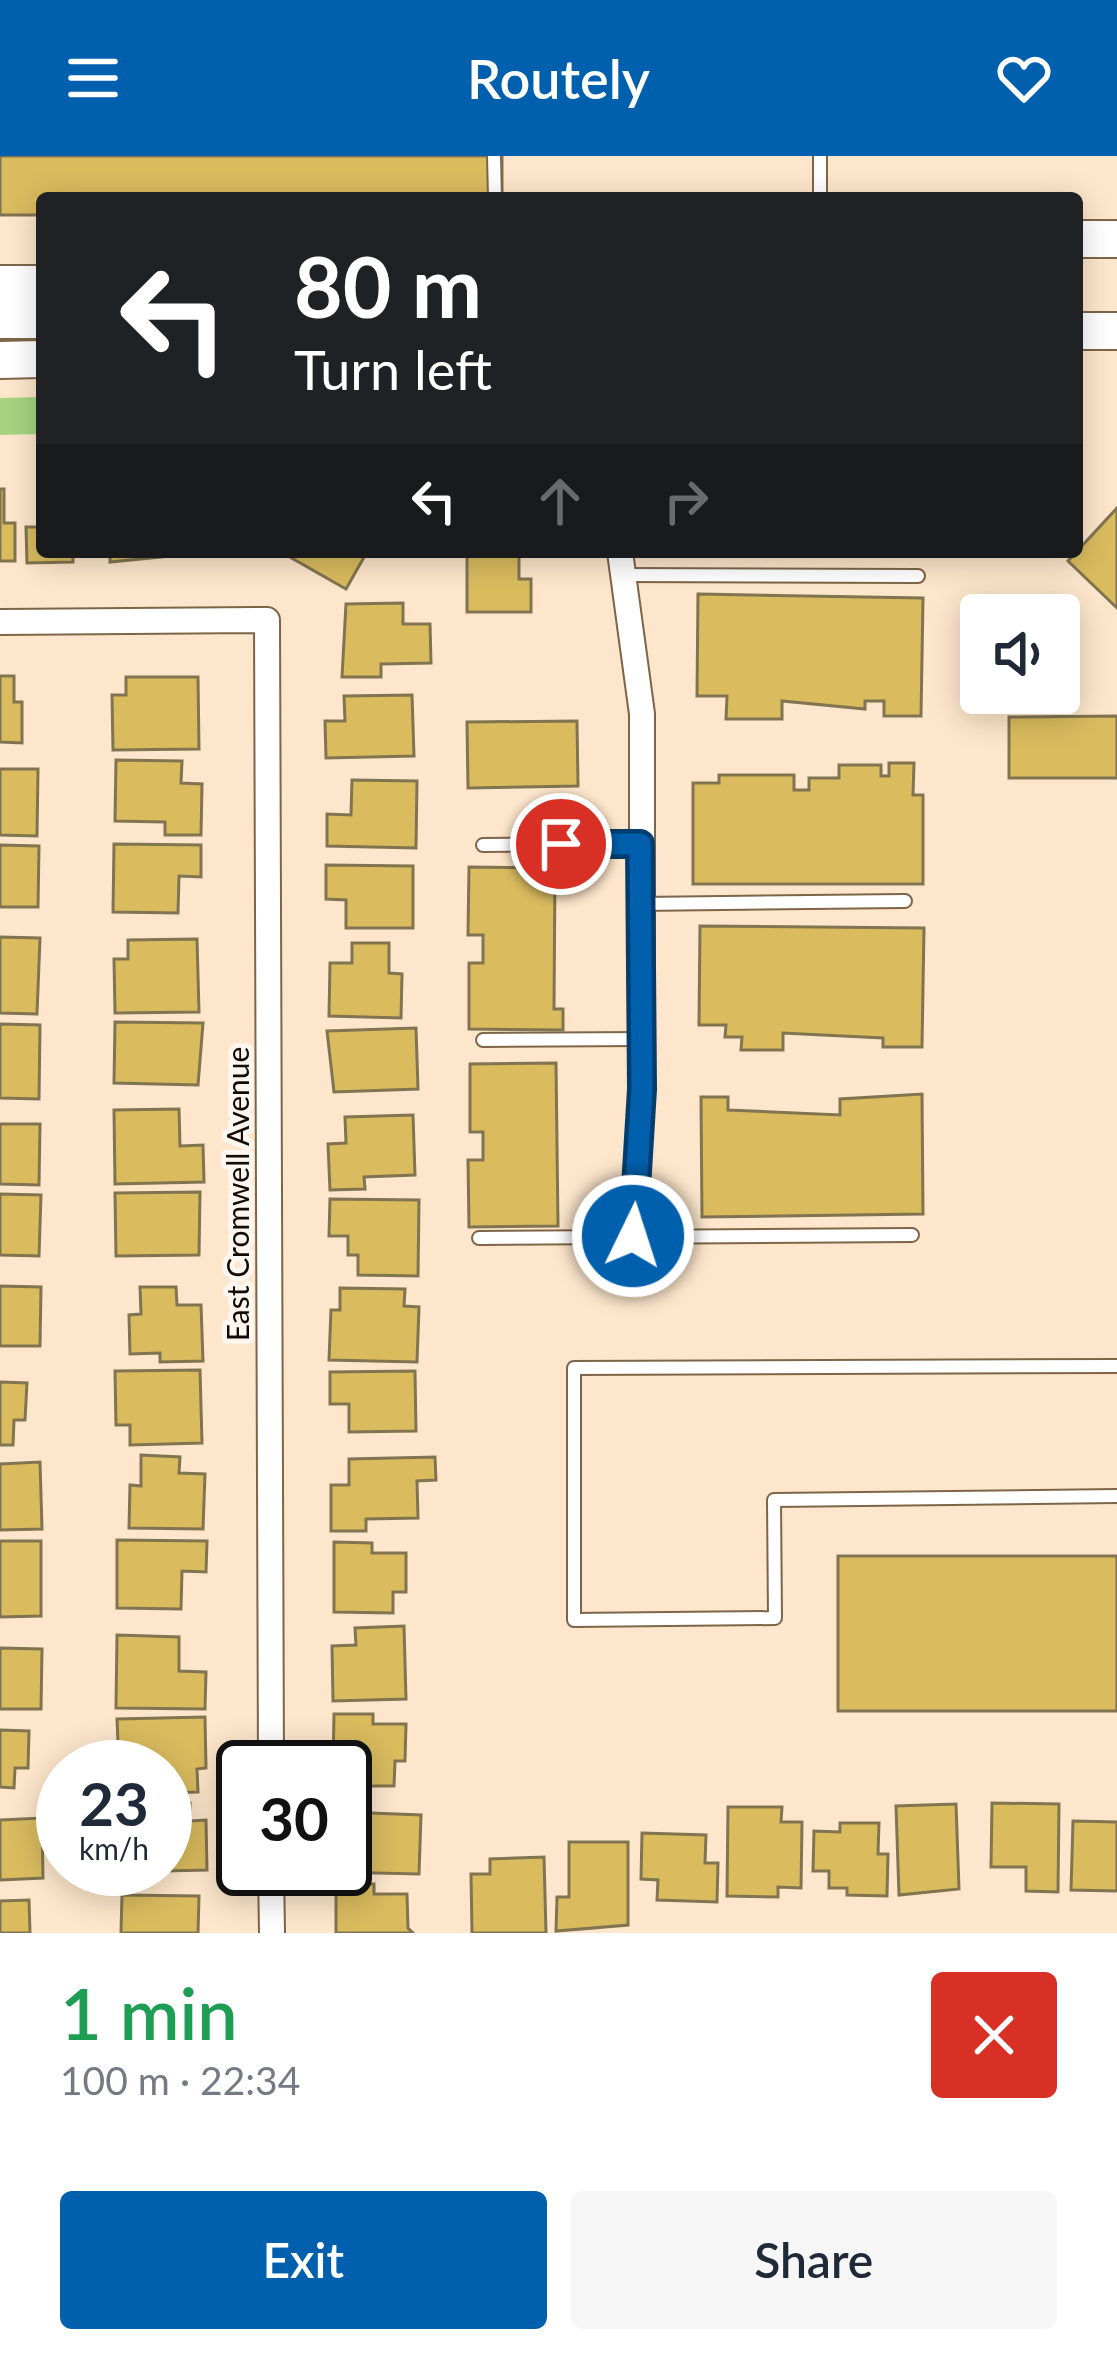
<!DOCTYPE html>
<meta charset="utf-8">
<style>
:root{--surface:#fff;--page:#f6f6f7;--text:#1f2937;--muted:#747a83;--accent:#0160ad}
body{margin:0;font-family:Lato,sans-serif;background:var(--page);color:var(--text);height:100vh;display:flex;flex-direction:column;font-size:45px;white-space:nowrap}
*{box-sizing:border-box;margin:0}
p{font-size:39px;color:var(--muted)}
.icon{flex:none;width:66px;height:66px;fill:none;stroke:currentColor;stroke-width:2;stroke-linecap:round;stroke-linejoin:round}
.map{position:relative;height:1777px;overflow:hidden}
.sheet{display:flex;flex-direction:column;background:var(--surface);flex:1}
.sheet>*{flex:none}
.top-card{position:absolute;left:36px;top:36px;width:1047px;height:366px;border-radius:12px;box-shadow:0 6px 30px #0003;background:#202124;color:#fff;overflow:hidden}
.tools{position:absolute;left:960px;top:438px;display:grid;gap:24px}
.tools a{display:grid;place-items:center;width:120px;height:120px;border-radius:12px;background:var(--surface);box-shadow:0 6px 30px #0003;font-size:60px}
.speed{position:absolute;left:36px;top:1584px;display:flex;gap:24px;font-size:60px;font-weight:700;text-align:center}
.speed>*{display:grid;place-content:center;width:156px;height:156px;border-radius:50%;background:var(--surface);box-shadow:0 6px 30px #0003;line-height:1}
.speed small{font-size:30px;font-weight:400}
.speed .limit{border:6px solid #111;border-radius:18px;background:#fff;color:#111}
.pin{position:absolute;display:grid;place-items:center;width:102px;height:102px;color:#fff;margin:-51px;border:6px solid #fff;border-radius:50%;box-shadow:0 3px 12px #0007}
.me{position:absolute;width:132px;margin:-66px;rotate:4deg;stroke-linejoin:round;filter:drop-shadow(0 0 9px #0008)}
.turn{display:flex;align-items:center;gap:42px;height:252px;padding:0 60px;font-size:54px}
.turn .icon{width:156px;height:156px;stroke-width:2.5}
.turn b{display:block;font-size:84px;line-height:102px}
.lanes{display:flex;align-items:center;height:114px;padding:0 60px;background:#0003;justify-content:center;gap:60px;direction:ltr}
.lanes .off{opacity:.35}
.round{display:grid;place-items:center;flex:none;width:126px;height:126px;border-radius:12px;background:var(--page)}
.summary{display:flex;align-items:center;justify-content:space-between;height:204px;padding:0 60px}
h1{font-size:72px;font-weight:600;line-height:90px;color:#1e9e55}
.primary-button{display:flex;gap:24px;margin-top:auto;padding:24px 60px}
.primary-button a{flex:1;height:138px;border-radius:12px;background:var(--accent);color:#fff;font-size:48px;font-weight:600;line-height:138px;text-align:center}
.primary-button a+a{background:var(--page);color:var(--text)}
header{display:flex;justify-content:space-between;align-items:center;height:156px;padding:0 60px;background:var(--accent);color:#fff;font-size:54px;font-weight:600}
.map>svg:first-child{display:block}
</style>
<header><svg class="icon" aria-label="menu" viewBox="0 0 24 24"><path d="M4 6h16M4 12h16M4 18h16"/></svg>Routely<svg class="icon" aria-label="heart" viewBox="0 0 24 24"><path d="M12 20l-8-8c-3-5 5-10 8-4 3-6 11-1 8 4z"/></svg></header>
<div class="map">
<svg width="1117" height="1777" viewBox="0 0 1117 1777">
<rect width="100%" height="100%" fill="#fde6cb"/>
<path fill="#a6d281" d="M42,241V278L0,279V242Z"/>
<g fill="#dabc5f" stroke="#817450" stroke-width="3">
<path d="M0,0H502V42H42V59H0Z"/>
<path d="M42,317V396H73V406L27,407L26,371H40Z"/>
<path d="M0,333H4V367H15V405H0Z"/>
<path d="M1117,352V452L1068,405Z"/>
<path d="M110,396H171L170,400L110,406Z"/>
<path d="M281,396H367L346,433Z"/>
<path d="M467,396H519V423H531V456H467Z"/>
<path d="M665,396H882V399L665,398Z"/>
<path d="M698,438L923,442L921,560H884V545H865V553L782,545V563H726L727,540H697Z"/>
<path d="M403,447V468H430L431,507L381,508V521H342L346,448Z"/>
<path d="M0,520H14V546H22V587L0,586Z"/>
<path d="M126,521H198L199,593L113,594L112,539H126Z"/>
<path d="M412,539L414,600L326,602L325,565H345L344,540Z"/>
<path d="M1117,560V622H1009V561Z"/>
<path d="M577,565L578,630L468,632L467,566Z"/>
<path d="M116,604L182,605L181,627L202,628L201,679H165V666L115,665Z"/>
<path d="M889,607H914L913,639H923V728H693V627H719V619H794V634H809V622H839V609H881V620H889Z"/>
<path d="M0,613H38L37,680L0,679Z"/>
<path d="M352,624L417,625L416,692L327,690V658L351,659Z"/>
<path d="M114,688L201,689V721L179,720L178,757L113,756Z"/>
<path d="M0,689L39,690L38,751H0Z"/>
<path d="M326,709L413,710V772H346V744L326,743Z"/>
<path d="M469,711L555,712L554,853H563V874L469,873V807H483V779H468Z"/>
<path d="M700,770L924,772L922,891H883V882L783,877V894H741L742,881H725L726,869H699Z"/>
<path d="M0,781L40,782L37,858L0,857Z"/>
<path d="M197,783L199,856L115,857L114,803H128V784Z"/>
<path d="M352,787H389V817L402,818L401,862L329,860L330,807H352Z"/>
<path d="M115,866L203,867L198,929L114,927Z"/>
<path d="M0,868L40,869L39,943L0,942Z"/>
<path d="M416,872L418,933L334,936L327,875Z"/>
<path d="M556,907L558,1070L469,1071L468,1004H483V976H470V908Z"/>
<path d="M922,938L923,1058L702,1061L701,941H728V954L840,959V943Z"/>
<path d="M179,953L180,990L203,989L204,1026L115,1028L114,954Z"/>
<path d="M413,959L415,1019L364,1021L365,1033L330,1034L328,988L346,987L345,961Z"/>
<path d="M0,968H40L39,1029L0,1028Z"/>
<path d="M200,1036L199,1099L116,1100L115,1037Z"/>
<path d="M0,1038L41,1039L39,1100L0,1099Z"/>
<path d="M330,1043L419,1044L418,1120L358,1119V1099H348V1080H329Z"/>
<path d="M0,1130L41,1131L40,1190H0Z"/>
<path d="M140,1131H176L177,1149H201L203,1205L160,1206V1197L130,1198L129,1159L141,1158Z"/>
<path d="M340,1132L405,1133L404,1150L419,1151L417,1206L329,1204L331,1154H340Z"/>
<path d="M200,1214L202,1287L130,1289V1269H116L115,1215Z"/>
<path d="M415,1215L416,1275L349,1276V1248H330V1216Z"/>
<path d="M0,1226L27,1227L25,1264H14L13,1289H0Z"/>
<path d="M141,1299L180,1301L179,1317L205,1318L203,1373L129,1372L130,1329L141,1330Z"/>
<path d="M435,1301L436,1324L417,1325L418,1362L366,1363V1375H331V1329H349V1303Z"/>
<path d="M40,1306L42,1373L0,1374V1308Z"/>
<path d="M117,1384L207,1385L206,1416L182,1415L181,1453L117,1452Z"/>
<path d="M0,1385H41V1460L0,1461Z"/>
<path d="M334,1386L372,1387V1397H406V1436H393V1457L334,1456Z"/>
<rect x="838" y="1400" width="279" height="155"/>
<path d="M404,1470L406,1543L333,1545L332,1490L356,1489L355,1472Z"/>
<path d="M117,1479L179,1481V1515L206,1516L205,1553L116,1552Z"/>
<path d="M0,1492L42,1493L41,1553H0Z"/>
<path d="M334,1558H373V1568H406L405,1605H395L394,1630H365V1617L333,1611Z"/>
<path d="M205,1561L206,1612L197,1613L198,1636L165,1637V1611H119L117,1563Z"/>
<path d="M0,1574L29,1575L28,1612H15L14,1632L0,1631Z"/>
<path d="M190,1647V1665L206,1664L207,1714L119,1716L165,1713V1648Z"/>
<path d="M992,1647L1059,1648L1058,1736L1026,1735V1711H991Z"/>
<path d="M956,1648L959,1733L899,1739L896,1650Z"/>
<path d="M728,1651H782L781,1666H802L801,1732L778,1731V1741L727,1740Z"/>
<path d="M345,1656L421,1659L419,1718L332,1716L345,1713Z"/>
<path d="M42,1662L43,1722L0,1724V1664Z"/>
<path d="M1073,1665L1117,1666V1735L1071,1734Z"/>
<path d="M840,1667H879L878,1698H888L887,1740L847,1739V1732H829V1715H813L814,1675L840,1676Z"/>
<path d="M642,1677L706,1679L705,1707H718L717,1746L657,1744L658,1724L641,1723Z"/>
<path d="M569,1686H628V1769L556,1775L557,1741H569Z"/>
<path d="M544,1701L546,1777H472L471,1718H490V1703Z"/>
<path d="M336,1728H374V1738H407L408,1772L413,1777H336Z"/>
<path d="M122,1739L199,1740L198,1777H121Z"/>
<path d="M29,1744L30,1777H0V1745Z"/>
</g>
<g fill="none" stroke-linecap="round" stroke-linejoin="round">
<defs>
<g id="lane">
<path d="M494,0L495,42"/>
<path d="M820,0V42"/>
<path d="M622,419L918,420"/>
<path d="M483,689L640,688"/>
<path d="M639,748L905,745"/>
<path d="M483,884L642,883"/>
<path d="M479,1082L912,1079"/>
<path d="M1117,1210L574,1212V1464L775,1462L774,1344L1117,1340"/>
</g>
<g id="street">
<path d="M620,396L642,558V933L633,1080"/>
<path d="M0,466L267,464L271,1611"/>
<path d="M271,1713L272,1777"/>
</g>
<g id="secondary">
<path d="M1077,83H1117"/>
<path d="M0,128H42"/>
<path d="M0,164H42"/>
<path d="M1077,175H1117"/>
<path d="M0,204L42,203"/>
</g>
</defs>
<use href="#lane" stroke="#7e6547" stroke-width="16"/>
<use href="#street" stroke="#7e6547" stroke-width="28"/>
<use href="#secondary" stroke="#7e6547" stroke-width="40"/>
<use href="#lane" stroke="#fff" stroke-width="12"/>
<use href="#street" stroke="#fff" stroke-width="24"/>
<use href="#secondary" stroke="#fff" stroke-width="36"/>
</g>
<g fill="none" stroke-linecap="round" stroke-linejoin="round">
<defs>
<path id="route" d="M561,688H640L642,933L633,1080"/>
</defs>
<use href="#route" stroke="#013e70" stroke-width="30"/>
<use href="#route" stroke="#0160ad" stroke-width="21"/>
</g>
<g text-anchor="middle" stroke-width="10" stroke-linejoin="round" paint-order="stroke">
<g font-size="30" fill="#130a02" stroke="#fcf6f0">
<text transform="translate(239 1038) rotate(-90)" y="10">East Cromwell Avenue</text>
</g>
</g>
</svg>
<div class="tools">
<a><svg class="icon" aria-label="sound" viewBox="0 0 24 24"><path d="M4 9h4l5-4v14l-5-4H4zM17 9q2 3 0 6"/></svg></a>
</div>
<div class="speed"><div>23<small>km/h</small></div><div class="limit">30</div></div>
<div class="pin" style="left:561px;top:688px;background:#d93025"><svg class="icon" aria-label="arrive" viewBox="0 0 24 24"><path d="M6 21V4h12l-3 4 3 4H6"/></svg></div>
<svg class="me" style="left:633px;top:1080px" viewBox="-20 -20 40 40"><circle r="17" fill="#0160ad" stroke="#fff" stroke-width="3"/><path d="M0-11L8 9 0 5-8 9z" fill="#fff"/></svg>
<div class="top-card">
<div class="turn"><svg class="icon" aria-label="left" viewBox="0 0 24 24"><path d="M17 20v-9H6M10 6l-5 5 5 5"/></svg><div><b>80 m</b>Turn left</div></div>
<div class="lanes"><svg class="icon" aria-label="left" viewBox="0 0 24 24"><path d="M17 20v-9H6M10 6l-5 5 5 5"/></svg><svg class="icon off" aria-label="ahead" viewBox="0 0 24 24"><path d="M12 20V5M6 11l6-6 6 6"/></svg><svg class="icon off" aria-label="right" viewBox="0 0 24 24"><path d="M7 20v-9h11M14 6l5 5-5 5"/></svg></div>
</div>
</div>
<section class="sheet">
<div class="summary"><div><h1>1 min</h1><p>100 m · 22:34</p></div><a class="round" style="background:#d93025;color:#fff"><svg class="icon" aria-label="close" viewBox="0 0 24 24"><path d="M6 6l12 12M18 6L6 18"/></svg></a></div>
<div class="primary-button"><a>Exit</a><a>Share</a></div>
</section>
